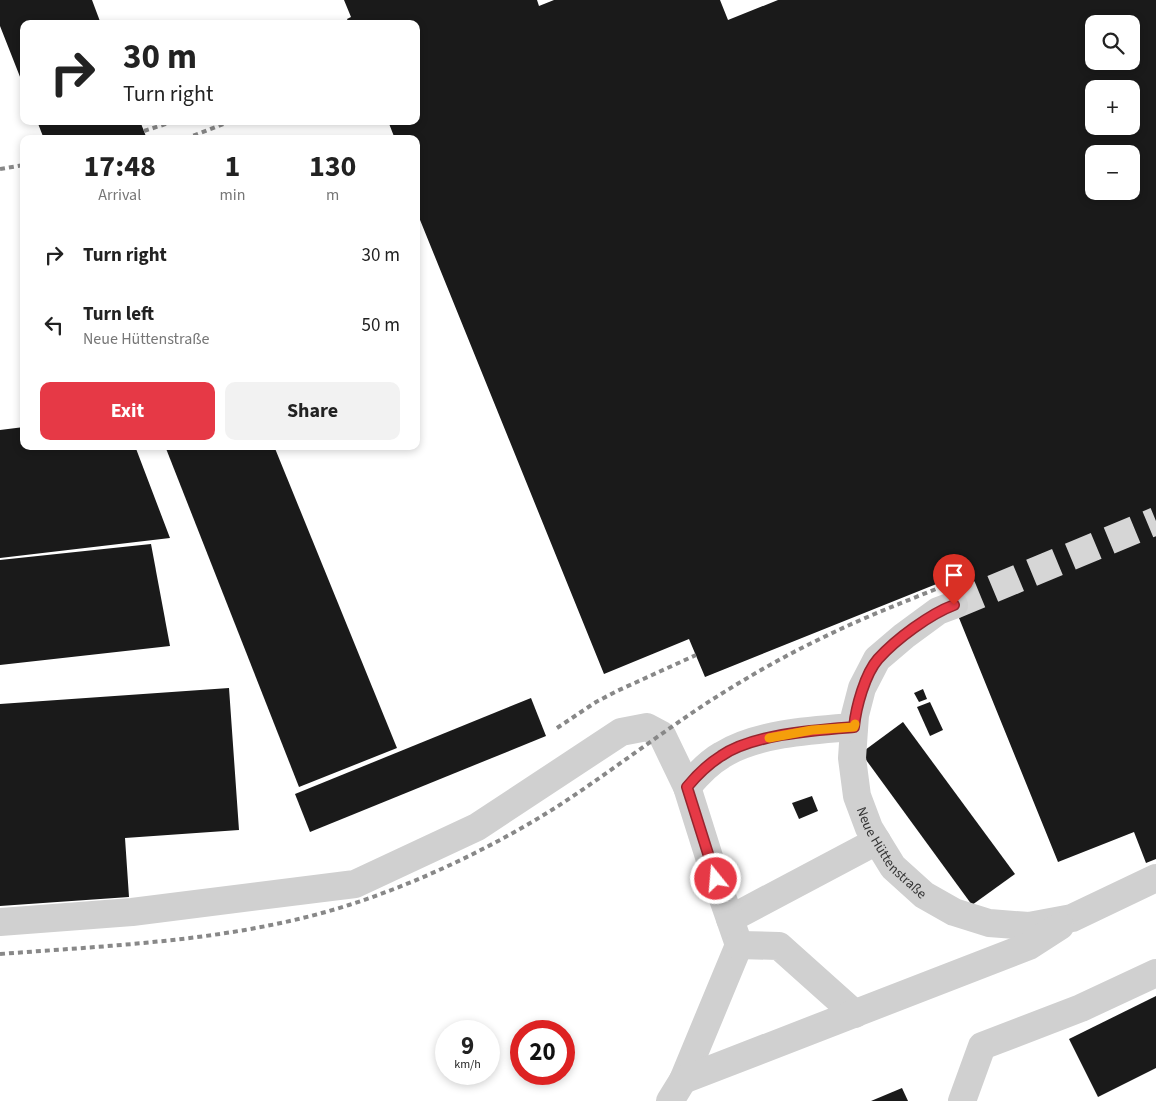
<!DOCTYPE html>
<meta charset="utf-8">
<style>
:root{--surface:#fff;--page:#f2f2f2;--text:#222;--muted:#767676;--accent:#e63946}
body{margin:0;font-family:"Source Sans 3",sans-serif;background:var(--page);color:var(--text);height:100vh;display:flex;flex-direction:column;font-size:19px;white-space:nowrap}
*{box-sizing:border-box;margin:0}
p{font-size:16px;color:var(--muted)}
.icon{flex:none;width:28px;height:28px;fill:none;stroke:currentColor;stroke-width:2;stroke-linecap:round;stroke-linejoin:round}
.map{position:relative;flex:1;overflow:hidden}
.sheet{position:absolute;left:20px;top:135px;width:400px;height:315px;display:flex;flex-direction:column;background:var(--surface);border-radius:10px;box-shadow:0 2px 8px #0003}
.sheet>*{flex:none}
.hud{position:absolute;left:20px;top:20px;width:400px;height:105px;border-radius:10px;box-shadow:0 2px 8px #0003;background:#fff;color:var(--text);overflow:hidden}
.fabs{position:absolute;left:1085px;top:15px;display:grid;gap:10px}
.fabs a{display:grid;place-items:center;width:55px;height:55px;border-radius:10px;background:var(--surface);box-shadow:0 2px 8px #0003;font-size:25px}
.speed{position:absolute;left:435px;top:1020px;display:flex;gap:10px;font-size:25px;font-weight:700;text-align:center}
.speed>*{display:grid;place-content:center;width:65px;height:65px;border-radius:50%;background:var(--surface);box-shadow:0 2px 8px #0003;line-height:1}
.speed small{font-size:12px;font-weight:400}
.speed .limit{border:8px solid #d22;background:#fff;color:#111}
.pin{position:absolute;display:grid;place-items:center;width:42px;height:42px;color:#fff;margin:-51px -21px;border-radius:50% 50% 50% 0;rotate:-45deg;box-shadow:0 0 5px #0007}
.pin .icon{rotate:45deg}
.me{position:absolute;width:55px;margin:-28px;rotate:343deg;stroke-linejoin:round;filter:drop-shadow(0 0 4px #0008)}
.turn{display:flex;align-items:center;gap:18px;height:105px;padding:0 20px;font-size:22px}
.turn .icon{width:65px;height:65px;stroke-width:2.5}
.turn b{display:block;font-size:35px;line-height:42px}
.eta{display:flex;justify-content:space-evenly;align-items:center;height:85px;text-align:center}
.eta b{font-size:30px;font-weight:700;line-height:35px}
.button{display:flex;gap:10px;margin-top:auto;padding:10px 20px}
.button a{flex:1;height:58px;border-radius:10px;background:var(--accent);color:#fff;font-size:20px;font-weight:700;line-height:58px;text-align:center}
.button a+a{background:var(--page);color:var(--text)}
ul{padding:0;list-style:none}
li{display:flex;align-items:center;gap:15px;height:70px;padding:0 20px}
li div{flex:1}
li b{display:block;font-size:19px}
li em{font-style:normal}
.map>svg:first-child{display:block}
</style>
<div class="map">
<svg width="1156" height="1101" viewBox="0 0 1156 1101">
<rect width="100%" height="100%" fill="#fff"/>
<g fill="#1a1a1a" fill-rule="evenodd">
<path d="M0,0H92L101,24H24V87L0,26Z"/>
<path d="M344,0H537L539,6L554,0H720L728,20L778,0H1156V859L1146,863L1134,832L1058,862L944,581L705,677L689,639L604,674L416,210V139H395L388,121H416V24H349L347,19L351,17ZM1094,24H1131V61H1094ZM1094,89H1131V126H1094ZM1094,154H1131V191H1094Z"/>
<path d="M37,121H140L147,139H44Z"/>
<path d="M24,427V446H135L170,538L0,558V430Z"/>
<path d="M165,446H274L397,748L299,787Z"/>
<path d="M151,544L170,646L0,665V560Z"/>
<path d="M229,688L239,830L125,838L129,897L0,906V704Z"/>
<path d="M923,689L927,699L919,702L914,693Z"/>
<path d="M531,698L546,736L310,832L295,794Z"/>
<path d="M930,702L943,730L930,736L917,707Z"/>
<path d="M903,722L1015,874L972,905L861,753Z"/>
<path d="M812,796L818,811L799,819L792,803Z"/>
<path d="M1156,996V1068L1098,1097L1069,1039Z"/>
<path d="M902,1088L908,1101H871Z"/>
</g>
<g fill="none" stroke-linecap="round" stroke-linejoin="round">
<path stroke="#d6d6d6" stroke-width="28" stroke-dasharray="28 14" stroke-linecap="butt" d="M954,605L1156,521"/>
<g stroke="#d0d0d0" stroke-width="28">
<path id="s1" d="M954,605L938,611L904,636L877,659L862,688L855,715L852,758L857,796L869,828L893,867L924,895L954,912L989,923L1029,926L1072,918L1156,878"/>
<path d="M687,787C697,775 708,763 722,755C757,733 814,730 854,727"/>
<path d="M730,919L877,841"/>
<path d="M0,922L132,912L355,884L477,827L621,732L647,727L662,735L687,787L716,879L739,945L683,1080L670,1101"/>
<path d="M739,945L779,946L855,1014"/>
<path d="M683,1080L1029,946L1060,926"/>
<path d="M962,1101L982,1046L1081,1008L1156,973"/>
</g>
<g stroke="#888" stroke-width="4" stroke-dasharray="5 4" stroke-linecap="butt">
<path d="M144,131L175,121"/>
<path d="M185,139L231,121"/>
<path d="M0,169L24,165"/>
<path d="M557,728L596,702L617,691L696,655"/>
<path d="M0,954C117,945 236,941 349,905C420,882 491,848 555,808C609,773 659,734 713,699C748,677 784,656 822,638C862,618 904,602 946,585"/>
</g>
</g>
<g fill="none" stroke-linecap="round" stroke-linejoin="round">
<defs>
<path id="route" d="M716,879L687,787C697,775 708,764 721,756C753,734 816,730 854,727C856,707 865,674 878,659C896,639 930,614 954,605"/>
</defs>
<use href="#route" stroke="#96252e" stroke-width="12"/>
<use href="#route" stroke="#e63946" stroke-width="9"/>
<path stroke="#f59e0b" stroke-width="9" d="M769,738L812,730L854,727L855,724"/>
</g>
<g text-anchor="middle" stroke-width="5" stroke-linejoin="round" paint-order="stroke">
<g font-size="14" fill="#333" stroke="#fff">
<text dy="5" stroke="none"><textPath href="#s1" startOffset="304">Neue Hüttenstraße</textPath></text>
</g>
</g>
</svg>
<div class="fabs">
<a><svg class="icon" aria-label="search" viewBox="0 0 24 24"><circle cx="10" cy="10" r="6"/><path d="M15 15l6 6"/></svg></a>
<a>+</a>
<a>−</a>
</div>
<div class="speed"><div>9<small>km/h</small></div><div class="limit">20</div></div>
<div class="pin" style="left:954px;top:605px;background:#d93025"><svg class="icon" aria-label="arrive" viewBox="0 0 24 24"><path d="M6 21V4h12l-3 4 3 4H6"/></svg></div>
<svg class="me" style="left:716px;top:879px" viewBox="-20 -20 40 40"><circle r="17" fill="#e63946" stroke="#fff" stroke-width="3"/><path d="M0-11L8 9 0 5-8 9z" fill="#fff"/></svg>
<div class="hud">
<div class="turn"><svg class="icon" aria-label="right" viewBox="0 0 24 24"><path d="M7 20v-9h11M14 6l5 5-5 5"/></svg><div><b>30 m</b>Turn right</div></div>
</div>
<section class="sheet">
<div class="eta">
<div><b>17:48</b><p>Arrival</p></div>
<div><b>1</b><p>min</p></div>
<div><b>130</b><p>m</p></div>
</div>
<ul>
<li><svg class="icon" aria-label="right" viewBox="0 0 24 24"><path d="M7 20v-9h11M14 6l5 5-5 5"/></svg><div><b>Turn right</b></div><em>30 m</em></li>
<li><svg class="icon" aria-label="left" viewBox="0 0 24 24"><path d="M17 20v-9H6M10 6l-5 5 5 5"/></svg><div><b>Turn left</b><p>Neue Hüttenstraße</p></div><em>50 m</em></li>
</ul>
<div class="button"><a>Exit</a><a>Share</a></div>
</section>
</div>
